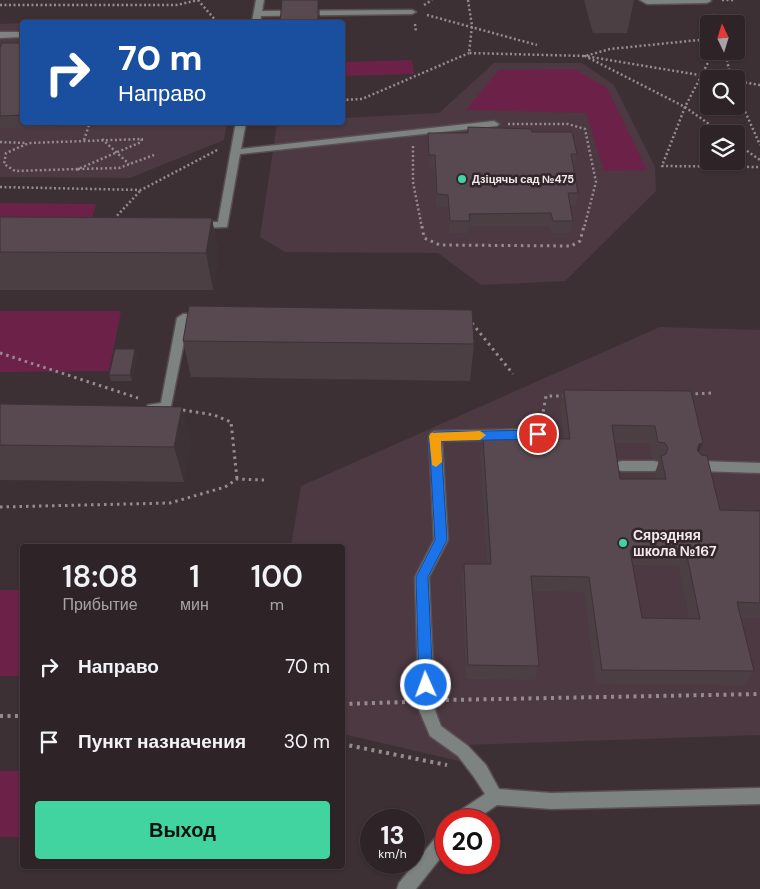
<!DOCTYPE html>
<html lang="ru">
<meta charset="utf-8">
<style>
:root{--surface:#2e2428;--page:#362c30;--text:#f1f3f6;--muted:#a7a4a8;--line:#494145;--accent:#41d4a1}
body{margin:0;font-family:"DM Sans",sans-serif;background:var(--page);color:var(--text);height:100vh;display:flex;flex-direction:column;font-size:19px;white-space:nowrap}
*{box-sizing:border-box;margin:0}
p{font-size:16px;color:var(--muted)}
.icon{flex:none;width:28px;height:28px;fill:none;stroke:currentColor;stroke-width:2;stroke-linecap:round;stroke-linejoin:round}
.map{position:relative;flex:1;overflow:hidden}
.drawer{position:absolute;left:20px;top:544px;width:325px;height:325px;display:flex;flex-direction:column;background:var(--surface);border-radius:5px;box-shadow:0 1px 4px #0004,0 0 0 1px var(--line)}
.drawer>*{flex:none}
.top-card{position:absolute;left:20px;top:20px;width:325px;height:105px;border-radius:5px;box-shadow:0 1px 4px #0004,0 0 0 1px var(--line);background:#1a4fa0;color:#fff;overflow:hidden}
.needle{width:32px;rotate:356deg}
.fabs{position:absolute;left:700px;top:15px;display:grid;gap:10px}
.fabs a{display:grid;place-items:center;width:45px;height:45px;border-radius:5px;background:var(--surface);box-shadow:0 1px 4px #0004,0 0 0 1px var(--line);font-size:25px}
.speed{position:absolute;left:360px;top:809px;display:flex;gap:10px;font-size:25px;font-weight:700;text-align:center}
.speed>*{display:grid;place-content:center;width:65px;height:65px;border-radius:50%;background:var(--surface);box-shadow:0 1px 4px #0004,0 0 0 1px var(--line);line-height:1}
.speed small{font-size:12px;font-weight:400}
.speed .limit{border:8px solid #d22;background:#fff;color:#111}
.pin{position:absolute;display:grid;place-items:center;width:42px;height:42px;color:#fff;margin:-21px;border:2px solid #fff;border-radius:50%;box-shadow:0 1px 5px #0007}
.me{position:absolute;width:55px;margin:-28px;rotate:358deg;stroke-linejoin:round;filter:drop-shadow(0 0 4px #0008)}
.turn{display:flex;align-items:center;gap:18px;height:105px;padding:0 15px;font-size:22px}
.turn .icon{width:65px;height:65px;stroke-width:2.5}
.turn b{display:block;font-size:35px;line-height:42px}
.eta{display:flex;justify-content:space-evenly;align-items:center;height:85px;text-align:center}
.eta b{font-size:30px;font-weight:600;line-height:35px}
.action{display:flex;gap:10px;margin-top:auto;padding:10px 15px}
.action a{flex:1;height:58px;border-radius:5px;background:var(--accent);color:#111;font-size:20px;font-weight:600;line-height:58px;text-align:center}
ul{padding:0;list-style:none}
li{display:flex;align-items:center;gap:15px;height:75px;padding:0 15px}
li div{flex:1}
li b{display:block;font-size:19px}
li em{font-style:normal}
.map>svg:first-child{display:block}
</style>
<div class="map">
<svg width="760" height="889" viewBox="0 0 760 889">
<rect width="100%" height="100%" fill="#3d3035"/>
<g fill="#4c3941">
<path d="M22,23V122L227,123L224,140L130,178L0,177V24Z"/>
<path d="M494,63H582L614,85L655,167L656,191L565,281L481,285L438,253L285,252L260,237L277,123L342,122L343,118L439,113Z"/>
<path d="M660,327L760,330V735L467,745L459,761L343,734L342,546H291L301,486Z"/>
</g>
<g fill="#6c2248">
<path d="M412,60L414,74L345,76L344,62Z"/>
<path d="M574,69L607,88L647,170L604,171L586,113L466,110L499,70Z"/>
<path d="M0,203L96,204L92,218H0Z"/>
<path d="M0,311H121L109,371L0,372Z"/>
<rect x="0" y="590" width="22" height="86"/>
<rect x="0" y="771" width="22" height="66"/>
</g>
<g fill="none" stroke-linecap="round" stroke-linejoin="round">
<defs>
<g id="minor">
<path d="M256,0H264L262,11L412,10L416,12L412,14L261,16L260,22H252Z"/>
<path d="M640,0H710L711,1L707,3L647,4Z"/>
<path d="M0,32H22V37L0,38Z"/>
<path d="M494,121L499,124L497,126L240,154L227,227L197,228L192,225L197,222H218L236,122H246L241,149Z"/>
<path d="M183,314H203L209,318L203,322H188L170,411H148L146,408L148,405L161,403L177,318Z"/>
<path d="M538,429L542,431L544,434L542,437L538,439L442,441L448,540L429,577L435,710L441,726L468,746L486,765L499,789L551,793L760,788V804L551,809L497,805L475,820H453L455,814L485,794L474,777L458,756L430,736L419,710L415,577L434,540L429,436L431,433L435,431Z"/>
<path d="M622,461H654L658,462L660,466L658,470L654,471H622L618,470L616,466L618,462Z"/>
<path d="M698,461L760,463V473L698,471L694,470L692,466L694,462Z"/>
<path d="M446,830V851L416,889H397L399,883L440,832Z"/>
</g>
</defs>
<use href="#minor" stroke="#5a4e52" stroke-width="3"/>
<g stroke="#968b8f" stroke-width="2.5" stroke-dasharray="2 2.5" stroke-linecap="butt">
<path d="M198,0L217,22"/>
<path d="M468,0L472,26L469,53L585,56L610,49L709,39"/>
<path d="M722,0H734"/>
<path d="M0,5H177L198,0"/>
<path d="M424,5L432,0"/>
<path d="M713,14L717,24"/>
<path d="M427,15L537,45"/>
<path d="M415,24L416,32"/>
<path d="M714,51L685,107L662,166L760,167"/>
<path d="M725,51L731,79"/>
<path d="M723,79L585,56L685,107L723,134"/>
<path d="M736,81L760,85"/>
<path d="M736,91L760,145"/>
<path d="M342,100L362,99L469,53"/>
<path d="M508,124H568L585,129L596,182L584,228"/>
<path d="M102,139L129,164"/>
<path d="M142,139L141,142L78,169L15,171L4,164L6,153L29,143Z"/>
<path d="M84,140L90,122"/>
<path d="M0,142L26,143"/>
<path d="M736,143L760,160"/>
<path d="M413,146V182L422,228"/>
<path d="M78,169L119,168L154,155"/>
<path d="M76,170L78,169"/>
<path d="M0,187L141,190L219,149"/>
<path d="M114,219L141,190"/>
</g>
<g stroke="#968b8f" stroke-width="3" stroke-dasharray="2.5 4" stroke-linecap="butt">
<path d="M422,226L424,238L440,245L571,246L580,241L584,226"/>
<path d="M472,323L513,374"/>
<path d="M0,353L138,398"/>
<path d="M689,394L714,393"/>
<path d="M183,410L214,415L231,422L237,479"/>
<path d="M542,418L546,396H565"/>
<path d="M0,507L170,503L225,487L237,479L264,480"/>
</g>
<g stroke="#968b8f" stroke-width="4" stroke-dasharray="3 4.5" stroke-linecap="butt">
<path d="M446,700L760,694"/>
<path d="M342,704L407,702"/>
<path d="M0,716H22"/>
<path d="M342,744L447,765"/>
</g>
<use href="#minor" fill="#7c8380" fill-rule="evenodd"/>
</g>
<g fill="#4b3f44" fill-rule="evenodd">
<path d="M584,0H634L627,33H593Z"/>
<path d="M22,43V122H63L61,127L0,128V48Z"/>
<path d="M468,127L532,132L577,154L574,167H573L578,193L576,205H570L573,221L570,233H551L549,226H469L468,233H449L447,207H436L434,167H429L428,145V133H468Z"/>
<path d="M0,217L212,218L218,255L213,290H0Z"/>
<path d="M183,341L474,344L470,381L191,377Z"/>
<path d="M137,355L132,381H111L109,375Z"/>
<path d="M564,390L703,443L699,453L720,510L760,511V618H741L754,671L744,685L596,684L584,592L533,591L539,666L535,680L466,679L462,579L464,564H487L480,455L483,438L564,439L560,407ZM614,443H649L652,459L658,460L659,461L655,473L656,479H620ZM633,565L679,566L689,619L642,618Z"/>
<path d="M0,404L182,407L191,442L184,482L0,480Z"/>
</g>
<g fill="#3d3337">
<path d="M319,0L320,22H318Z"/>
<path d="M212,218L218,255L213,290L206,253Z"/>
<path d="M135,349L137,355L132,381L130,375Z"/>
<path d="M182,407L191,442L184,482L174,447Z"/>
<path d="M703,443L696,459L692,461L699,444Z"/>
</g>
<g fill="#57494f" stroke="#3d3337" fill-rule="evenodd">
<path d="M282,0H318V22H280Z"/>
<path d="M2,43H22V115L0,116V48Z"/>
<path d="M468,127L531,129L532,132H572L577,154H571L578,193H568L573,221H553L551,213L469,214L470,221H450L448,195L437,194L435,155H429L428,133H468Z"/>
<path d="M0,217L212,218L206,253L0,252Z"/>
<path d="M189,306L472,310L474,344L183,341Z"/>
<path d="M115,349H135L130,375H109Z"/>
<path d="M564,390L691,391L703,443L699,444L697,450L701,455L707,456L720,510L760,511V603L737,602L754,671L602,670L589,577L531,576L539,666L468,665L464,564H491L483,438L570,439ZM612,425L655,426L658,442L665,443L668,448L666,454L661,456L666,479H620ZM630,550L686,551L700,619L642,618Z"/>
<path d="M0,404L182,407L174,447L0,445Z"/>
</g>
<path fill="#1a73e8" stroke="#114b97" d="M538,430L544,434L538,439L441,441L447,540L428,577L433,685L431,690L426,691L421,690L419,685L416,577L435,540L429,436L435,432Z"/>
<path fill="#f59e0b" d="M480,431L486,435L480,440L441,441L442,462L436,467L432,465L429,436L431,433Z"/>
<g fill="#41d4a1" stroke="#33262b" stroke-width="2">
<circle cx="462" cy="179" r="5"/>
<circle cx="623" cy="543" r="5"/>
</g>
<g text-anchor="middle" stroke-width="5" stroke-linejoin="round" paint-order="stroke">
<g font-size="11" font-weight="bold" fill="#f3eaed" stroke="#33262b" text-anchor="start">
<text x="472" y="183">Дзіцячы сад №475</text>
</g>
<g font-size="14" font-weight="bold" fill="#f3eaed" stroke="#33262b" text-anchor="start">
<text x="633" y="540">Сярэдняя<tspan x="633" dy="16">школа №167</tspan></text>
</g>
</g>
</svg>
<div class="fabs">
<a><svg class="needle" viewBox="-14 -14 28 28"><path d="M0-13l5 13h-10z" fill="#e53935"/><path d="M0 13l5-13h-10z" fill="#a7a4a8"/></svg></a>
<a><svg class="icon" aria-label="search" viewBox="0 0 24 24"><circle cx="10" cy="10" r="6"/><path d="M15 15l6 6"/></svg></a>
<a><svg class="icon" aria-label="layers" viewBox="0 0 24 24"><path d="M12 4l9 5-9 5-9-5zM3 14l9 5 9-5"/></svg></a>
</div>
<div class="speed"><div>13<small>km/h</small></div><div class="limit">20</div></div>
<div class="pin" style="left:538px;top:434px;background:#d93025"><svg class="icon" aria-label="arrive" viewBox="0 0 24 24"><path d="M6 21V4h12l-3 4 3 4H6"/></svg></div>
<svg class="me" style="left:426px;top:685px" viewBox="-20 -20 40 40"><circle r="17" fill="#1a73e8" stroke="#fff" stroke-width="3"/><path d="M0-11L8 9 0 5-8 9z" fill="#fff"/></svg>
<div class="top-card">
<div class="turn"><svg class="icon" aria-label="right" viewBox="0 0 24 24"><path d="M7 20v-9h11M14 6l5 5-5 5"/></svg><div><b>70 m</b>Направо</div></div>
</div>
<section class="drawer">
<div class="eta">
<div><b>18:08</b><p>Прибытие</p></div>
<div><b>1</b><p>мин</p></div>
<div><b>100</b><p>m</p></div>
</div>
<ul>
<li><svg class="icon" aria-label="right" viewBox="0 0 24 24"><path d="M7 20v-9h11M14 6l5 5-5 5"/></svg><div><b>Направо</b></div><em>70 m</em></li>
<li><svg class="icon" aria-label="arrive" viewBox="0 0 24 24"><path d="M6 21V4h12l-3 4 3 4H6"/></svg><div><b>Пункт назначения</b></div><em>30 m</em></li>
</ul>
<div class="action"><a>Выход</a></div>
</section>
</div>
